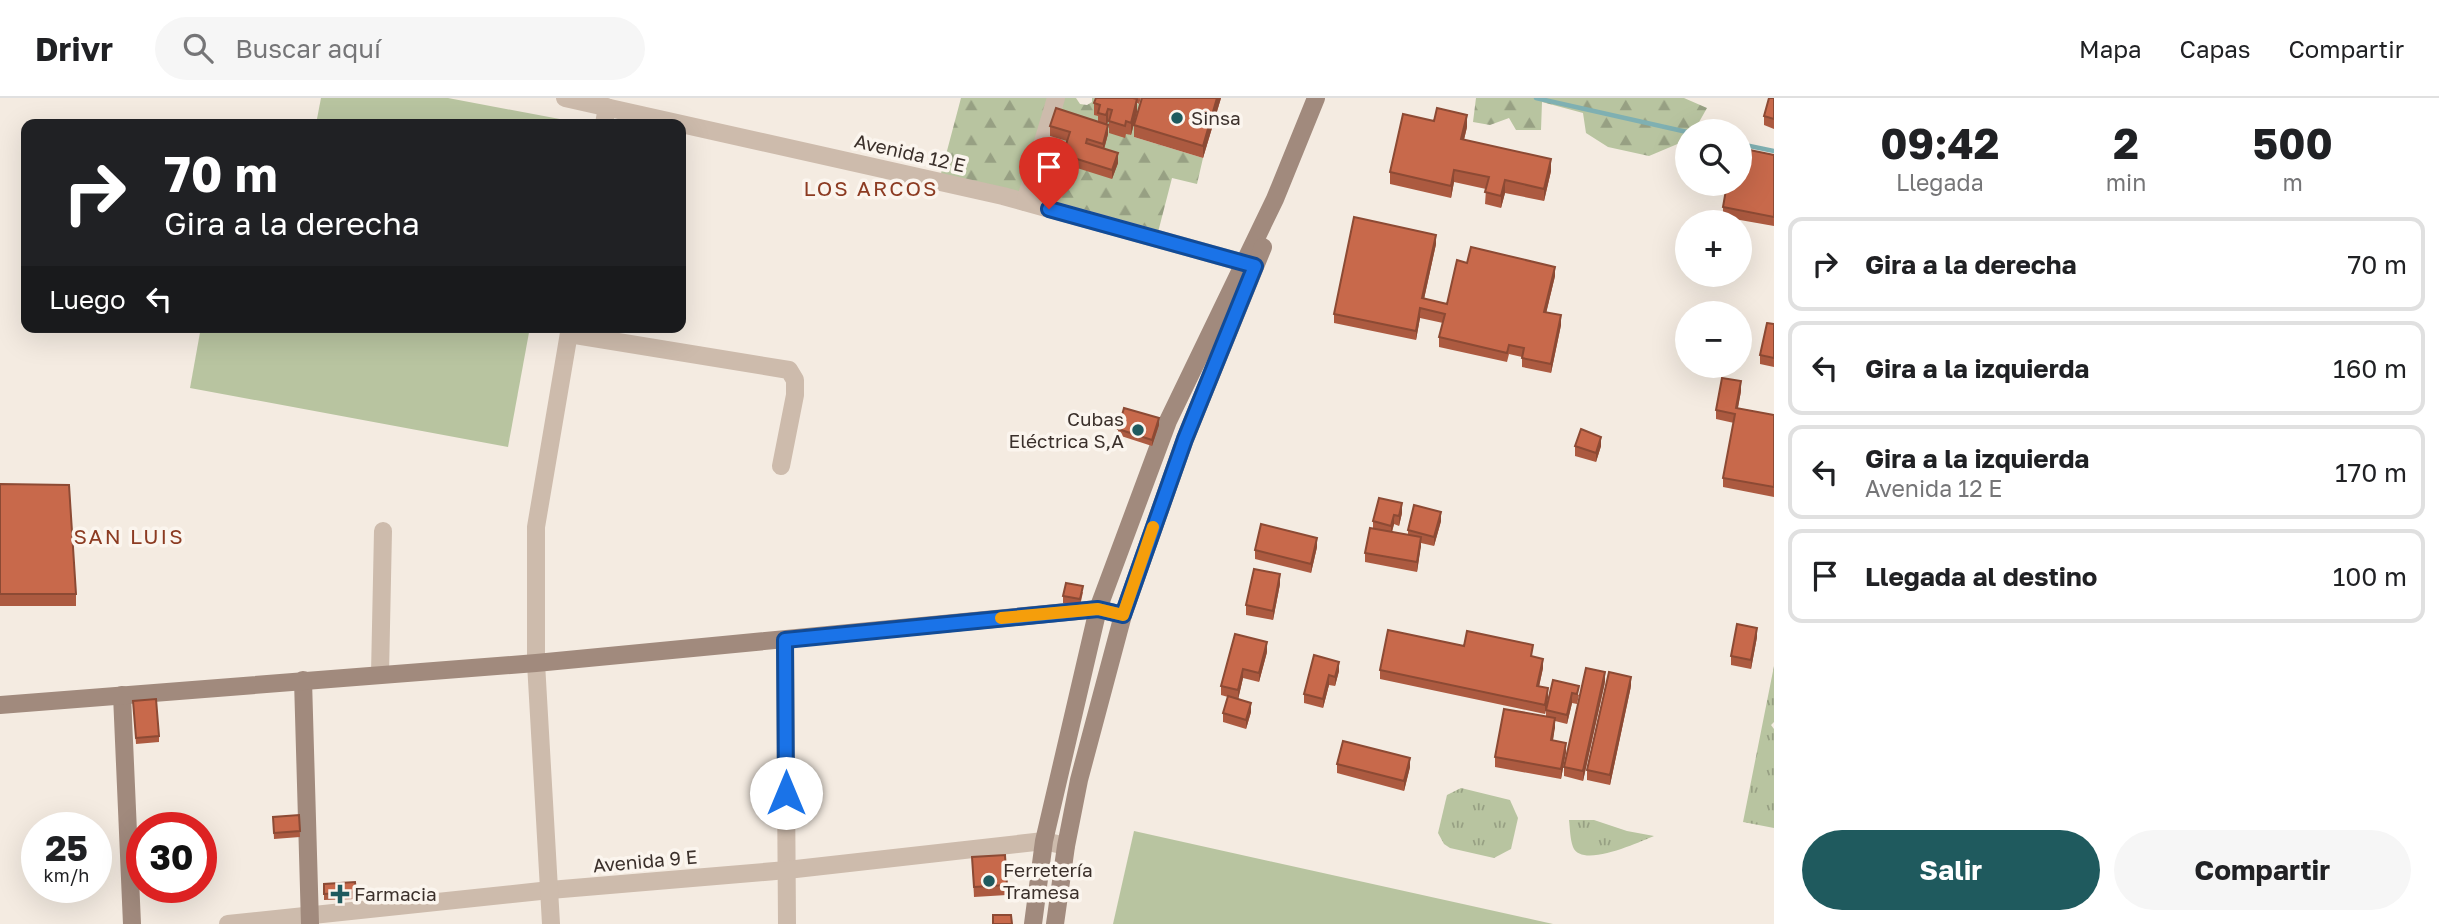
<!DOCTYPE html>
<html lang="es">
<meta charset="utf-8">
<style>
:root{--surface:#fff;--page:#f6f6f6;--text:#202124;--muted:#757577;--line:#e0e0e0;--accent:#1f5a5e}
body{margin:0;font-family:"Golos Text",sans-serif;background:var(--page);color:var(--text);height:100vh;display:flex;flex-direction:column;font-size:26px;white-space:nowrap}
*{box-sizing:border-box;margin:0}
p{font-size:23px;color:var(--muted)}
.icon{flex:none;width:38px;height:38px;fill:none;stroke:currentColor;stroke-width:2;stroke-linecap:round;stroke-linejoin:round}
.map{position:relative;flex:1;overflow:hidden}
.details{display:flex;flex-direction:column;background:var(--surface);width:665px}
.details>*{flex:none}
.banner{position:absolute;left:21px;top:21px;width:665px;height:214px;border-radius:14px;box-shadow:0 7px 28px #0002;background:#202124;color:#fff;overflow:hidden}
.buttons{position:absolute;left:1675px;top:21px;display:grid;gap:14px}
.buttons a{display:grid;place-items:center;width:77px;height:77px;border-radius:50%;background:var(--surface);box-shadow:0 7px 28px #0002;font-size:35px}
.speed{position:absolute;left:21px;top:714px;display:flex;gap:14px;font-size:35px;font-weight:700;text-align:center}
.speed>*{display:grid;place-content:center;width:91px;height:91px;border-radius:50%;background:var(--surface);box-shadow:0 7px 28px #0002;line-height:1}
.speed small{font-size:18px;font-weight:400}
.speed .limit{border:10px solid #d22;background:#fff;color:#111}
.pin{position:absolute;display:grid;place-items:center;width:60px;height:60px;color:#fff;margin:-72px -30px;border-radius:50% 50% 50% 0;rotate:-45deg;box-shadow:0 0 7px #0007}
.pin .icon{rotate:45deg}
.me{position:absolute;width:77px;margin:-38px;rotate:0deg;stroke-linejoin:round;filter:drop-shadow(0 0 5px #0008)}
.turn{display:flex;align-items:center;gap:24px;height:147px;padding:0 28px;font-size:32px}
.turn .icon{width:91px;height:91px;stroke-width:2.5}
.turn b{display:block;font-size:49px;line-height:60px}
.then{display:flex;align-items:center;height:66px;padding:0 28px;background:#0003;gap:14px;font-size:26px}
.eta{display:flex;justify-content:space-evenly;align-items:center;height:119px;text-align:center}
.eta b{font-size:42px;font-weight:700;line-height:49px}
.cta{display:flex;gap:14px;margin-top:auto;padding:14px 28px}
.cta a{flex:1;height:80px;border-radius:42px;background:var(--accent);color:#fff;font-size:28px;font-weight:700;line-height:80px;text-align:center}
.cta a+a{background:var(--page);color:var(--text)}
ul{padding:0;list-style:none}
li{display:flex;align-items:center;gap:21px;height:94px;margin:0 14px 10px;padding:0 14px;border:4px solid var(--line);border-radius:14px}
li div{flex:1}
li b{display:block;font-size:26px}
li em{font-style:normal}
header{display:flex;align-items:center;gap:42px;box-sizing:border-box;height:98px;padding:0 35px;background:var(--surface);border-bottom:2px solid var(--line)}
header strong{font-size:33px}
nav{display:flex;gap:38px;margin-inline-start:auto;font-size:24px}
.search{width:490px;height:63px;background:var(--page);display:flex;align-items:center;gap:18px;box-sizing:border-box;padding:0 24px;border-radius:38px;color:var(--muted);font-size:26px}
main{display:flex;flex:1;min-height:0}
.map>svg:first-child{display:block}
</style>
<header>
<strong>Drivr</strong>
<div class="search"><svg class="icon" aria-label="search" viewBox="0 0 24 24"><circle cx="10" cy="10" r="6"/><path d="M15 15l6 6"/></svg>Buscar aquí</div>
<nav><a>Mapa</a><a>Capas</a><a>Compartir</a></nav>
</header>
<main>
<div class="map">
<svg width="1774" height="826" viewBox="0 0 1774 826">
<defs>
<pattern id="grass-tufts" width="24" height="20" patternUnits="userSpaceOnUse" patternTransform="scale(1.75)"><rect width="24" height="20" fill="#b8c4a0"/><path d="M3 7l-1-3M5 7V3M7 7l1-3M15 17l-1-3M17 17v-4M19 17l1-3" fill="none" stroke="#97a083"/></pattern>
<pattern id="forest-firs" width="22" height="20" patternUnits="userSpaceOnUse" patternTransform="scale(1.75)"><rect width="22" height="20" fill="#b8c4a0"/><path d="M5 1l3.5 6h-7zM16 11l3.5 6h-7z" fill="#97a083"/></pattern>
</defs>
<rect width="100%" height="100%" fill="#f4ebe1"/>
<g fill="url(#grass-tufts)">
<path d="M1774,568V624L1771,627L1774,631V730L1743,724Z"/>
<path d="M1461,690L1510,702L1518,720L1511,751L1494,760L1450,750L1444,746L1438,735L1447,697Z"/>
<path d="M1569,722H1594L1627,733L1654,738C1639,744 1582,771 1573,749C1570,741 1570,730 1569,722Z"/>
</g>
<g fill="url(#forest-firs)">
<path d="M961,0H1076L1080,6L1087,7L1092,4V0H1115L1100,19L1112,24L1130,37L1128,3L1139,6L1141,0H1145L1134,39L1203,60L1197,86L1172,80L1156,142L939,83Z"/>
<path d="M1476,0H1684L1707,10L1694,33H1687V42L1649,58L1608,49L1586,35L1583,15L1542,4L1541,32H1516L1509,20L1490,27L1473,24Z"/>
</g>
<g fill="#b8c4a0">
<path d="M321,0H448L565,22L564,26H316Z"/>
<path d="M201,229H530L508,349L190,290Z"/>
<path d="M1134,733L1553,826H1113Z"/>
</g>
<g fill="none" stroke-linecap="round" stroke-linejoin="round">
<g stroke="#7fb0b2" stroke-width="4.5">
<path d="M1536,0L1687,34"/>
<path d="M1740,46L1774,53"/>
</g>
<g stroke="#cdbbac" stroke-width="18">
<path d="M565,0L1003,98L1255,168"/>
<path d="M604,26L607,9"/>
<path d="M1025,104L1056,0"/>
<path d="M569,236L789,272L795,282V297L781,368"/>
<path d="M785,542L787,826"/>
<path d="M380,576L383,433"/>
<path d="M228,826L550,792L787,772L1044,743L1066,748"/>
<path d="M551,826L536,565V429L570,229"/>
</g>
<g stroke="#a18a7d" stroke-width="18">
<path d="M303,582L310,826"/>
<path d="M122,597L132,826"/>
<path d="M0,607L536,565L1098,511L1123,517"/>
<path d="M1033,826L1044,743L1098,511L1168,323L1275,101L1316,0"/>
<path d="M1055,826L1066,748L1079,682L1123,517L1185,341L1263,149"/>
</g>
</g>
<g fill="#ac5a40">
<path d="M1096,0H1141L1139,6L1137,5V14L1131,37L1126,36L1125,40L1109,35V23H1108L1107,26L1108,36L1104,51L1118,65L1112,81L1077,70L1074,79L1060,74V65L1067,43L1050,38V28L1098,23V18L1094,17V5Z"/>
<path d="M1221,0L1203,60L1134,39V27Z"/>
<path d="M1774,0V31L1764,27V18Z"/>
<path d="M1467,29L1464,42L1551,73L1544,103L1505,95L1501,110L1485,106L1486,91L1454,84L1451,100L1390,86V74Z"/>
<path d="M1774,57V128L1723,119V109Z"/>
<path d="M1436,146L1424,201L1447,206L1467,165L1555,178L1546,215L1561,227L1551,275L1522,269V259L1509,256L1507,264L1439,249V239L1443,225L1420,220L1416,242L1334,225V216Z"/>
<path d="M1774,226V269L1760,266V257Z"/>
<path d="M1741,293L1738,310L1774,317V399L1723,389V380L1734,325L1716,321V312Z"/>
<path d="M1159,327L1152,348L1118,337V331Z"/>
<path d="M1575,348H1601L1596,364L1575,358Z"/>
<path d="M0,386L76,496V508H0Z"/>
<path d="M1402,415L1399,428L1394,426L1392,434L1408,437V432L1441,423L1434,448L1421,445L1417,474L1365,464V455L1373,430V423Z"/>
<path d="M1317,449L1311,475L1255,461V452Z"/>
<path d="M1280,486L1273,522L1246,517V507Z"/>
<path d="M1083,494L1080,508L1063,505V498Z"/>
<path d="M1757,539L1751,571L1731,567V558Z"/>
<path d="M1464,548L1532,558L1543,570L1539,589L1548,600L1545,616L1380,581V572Z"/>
<path d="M1267,554L1259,584L1243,580L1238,601L1251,614L1246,631L1223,624V615L1228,599L1221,597V588Z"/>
<path d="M1314,557L1339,573L1335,588L1329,587L1323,610L1304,605V596Z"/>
<path d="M1553,582L1579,597L1577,606L1572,605L1567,626L1555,623L1553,643L1566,654L1561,681L1495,669V659L1546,619V612Z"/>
<path d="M1605,584L1583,683L1564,678V669Z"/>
<path d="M1631,588L1610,687L1587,682V672Z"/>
<path d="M133,603L159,638V644L136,646Z"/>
<path d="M1337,666L1410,669L1404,693L1337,675Z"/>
<path d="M299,717L300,739L274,741L273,719Z"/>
<path d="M972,759L1007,787V797L974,799Z"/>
<path d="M355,784L356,801L324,802V786Z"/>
</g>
<g fill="#8c4a34">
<path d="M1217,0H1221L1203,60V48Z"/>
<path d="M1137,1V14L1131,37V25Z"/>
<path d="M1108,11V23L1106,30V17Z"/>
<path d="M1467,17V29L1461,53V41Z"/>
<path d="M1108,27V36L1103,55V46Z"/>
<path d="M1118,55V65L1112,81V72Z"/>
<path d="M1077,61V70L1074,79V69Z"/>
<path d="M1551,61V73L1544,103V91Z"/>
<path d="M1454,72V84L1451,100V88Z"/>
<path d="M1505,82V95L1501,110V98Z"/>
<path d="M1436,137V146L1422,210V200Z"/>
<path d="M1555,169V178L1544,224V214Z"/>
<path d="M1420,210V220L1416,242V233Z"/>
<path d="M1561,217V227L1551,275V266Z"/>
<path d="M1741,283V293L1736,319V310Z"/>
<path d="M1159,320V327L1152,348V342Z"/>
<path d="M1601,339V348L1596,364V355Z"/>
<path d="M1402,405V415L1399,428V418Z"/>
<path d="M1441,414V423L1434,448V439Z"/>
<path d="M1394,417V426L1391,437V428Z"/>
<path d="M1421,439V448L1417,474V464Z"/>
<path d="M1317,440V449L1311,475V466Z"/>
<path d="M1280,476V486L1273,522V513Z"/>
<path d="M1757,530V539L1751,571V562Z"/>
<path d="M1267,544V554L1259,584V575Z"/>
<path d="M1543,561V570L1537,597V588Z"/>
<path d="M1339,564V573L1335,588V579Z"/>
<path d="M1243,571V580L1238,602V592Z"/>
<path d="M1605,574V584L1583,683V673Z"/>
<path d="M1329,577V587L1323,610V601Z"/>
<path d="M1631,579V588L1610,687V677Z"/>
<path d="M1548,590V600L1545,616V607Z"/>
<path d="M1572,595V605L1567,626V617Z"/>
<path d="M1251,605V614L1246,631V622Z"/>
<path d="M1555,620V630L1551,652V642Z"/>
<path d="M1566,645V654L1561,681V671Z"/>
<path d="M1410,660V669L1404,693V683Z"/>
</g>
<g fill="#c8694b" stroke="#8c4a34" stroke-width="2">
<path d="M1096,0H1133L1137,1L1131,25L1126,23L1125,28L1109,23L1112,12L1108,11L1106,17L1098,15L1100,7L1094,5Z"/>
<path d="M1142,0H1217L1203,48L1134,27Z"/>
<path d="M1769,0H1774V21L1764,18Z"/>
<path d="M1056,10L1108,27L1103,46L1087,41L1086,45L1118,55L1112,72L1077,61L1074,69L1060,65L1070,34L1050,28Z"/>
<path d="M1437,10L1467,17L1461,41L1551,61L1544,91L1505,82L1501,98L1485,94L1489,79L1454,72L1451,88L1390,74L1403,16L1434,23Z"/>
<path d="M1740,50L1774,57V119L1723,109L1727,86H1740Z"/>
<path d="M1354,119L1436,137L1422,200L1447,206L1457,162L1467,165L1471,149L1555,169L1544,214L1561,217L1551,266L1522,260L1524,250L1509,247L1507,255L1439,239L1445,216L1420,210L1416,233L1334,216Z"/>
<path d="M1767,225L1774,226V260L1760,257Z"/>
<path d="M1722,280L1741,283L1736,310L1774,317V389L1723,380L1735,316L1716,312Z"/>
<path d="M1124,310L1159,320L1152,342L1118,331Z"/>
<path d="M1581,331L1601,339L1596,355L1575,348Z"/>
<path d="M0,386L69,387L76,496H0Z"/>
<path d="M1379,400L1402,405L1399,418L1394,417L1391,428L1373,423Z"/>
<path d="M1414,407L1441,414L1434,439L1408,432Z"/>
<path d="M1261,426L1317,440L1311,466L1255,452Z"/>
<path d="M1370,430L1421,439L1417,464L1365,455Z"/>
<path d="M1254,471L1280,476L1273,513L1246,507Z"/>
<path d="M1066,485L1083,488L1080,501L1063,498Z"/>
<path d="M1737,526L1757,530L1751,562L1731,558Z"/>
<path d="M1388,532L1464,548L1467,533L1533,547L1531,558L1543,561L1537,588L1548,590L1545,607L1380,572Z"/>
<path d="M1235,536L1267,544L1259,575L1243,571L1238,592L1221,588Z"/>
<path d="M1314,557L1339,564L1335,579L1329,577L1323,601L1304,596Z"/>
<path d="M1586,570L1605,574L1583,673L1564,669Z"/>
<path d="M1609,574L1631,579L1610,677L1587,672Z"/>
<path d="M1553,582L1579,588L1577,596L1572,595L1567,617L1546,612Z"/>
<path d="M1228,598L1251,605L1246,622L1223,615Z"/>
<path d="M156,601L159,638L136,640L133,603Z"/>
<path d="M1504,611L1555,620L1551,642L1566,645L1561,671L1495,659Z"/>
<path d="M1343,643L1410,660L1404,683L1337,666Z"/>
<path d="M299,717L300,733L274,735L273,719Z"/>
<path d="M1005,757L1007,787L974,789L972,759Z"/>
<path d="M355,784L356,794L324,796V786Z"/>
<path d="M993,817H1011L1012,826H993Z"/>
</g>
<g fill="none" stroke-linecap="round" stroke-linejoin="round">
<defs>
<path id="route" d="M786,695L785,542L1098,511L1123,517L1185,341L1255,168L1049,111"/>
</defs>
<use href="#route" stroke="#114b97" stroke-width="18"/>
<use href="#route" stroke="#1a73e8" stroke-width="12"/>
<path stroke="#f59e0b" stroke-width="12" d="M1001,520L1098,511L1123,517L1153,429"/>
</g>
<g fill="#1f5a5e" stroke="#fbf5ee" stroke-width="2.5">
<circle cx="1177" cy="20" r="7"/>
<circle cx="1138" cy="332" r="7"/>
<circle cx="989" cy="783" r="7"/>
<path d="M336.5 785.5h7v7h7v7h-7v7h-7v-7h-7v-7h7z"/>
</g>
<g text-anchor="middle" stroke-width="7" stroke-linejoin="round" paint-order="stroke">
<g font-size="19" fill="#3b302b" stroke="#fbf5ee" text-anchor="start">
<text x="1191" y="27">Sinsa</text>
<text x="1124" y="328" text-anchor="end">Cubas<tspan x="1124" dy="22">Eléctrica S,A</tspan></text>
<text x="1003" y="779">Ferretería<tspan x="1003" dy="22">Tramesa</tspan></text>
<text x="354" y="803">Farmacia</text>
</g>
<g font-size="19" fill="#3b302b" stroke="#fbf5ee">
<text transform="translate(910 55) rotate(13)" y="7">Avenida 12 E</text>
<text transform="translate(645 763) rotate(-5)" y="7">Avenida 9 E</text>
</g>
<g font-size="21" letter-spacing="2" fill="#8c3b22" stroke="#fbf5ee">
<text x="871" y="98">LOS ARCOS</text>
<text x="129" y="446">SAN LUIS</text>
</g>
</g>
</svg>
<div class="buttons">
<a><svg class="icon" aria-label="search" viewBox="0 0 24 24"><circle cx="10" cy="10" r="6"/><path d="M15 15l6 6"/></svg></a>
<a>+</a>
<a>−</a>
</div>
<div class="speed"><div>25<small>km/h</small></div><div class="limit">30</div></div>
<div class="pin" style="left:1049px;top:111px;background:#d93025"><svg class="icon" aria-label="arrive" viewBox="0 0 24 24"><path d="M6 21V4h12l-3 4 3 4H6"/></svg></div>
<svg class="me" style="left:786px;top:695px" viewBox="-20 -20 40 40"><circle r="19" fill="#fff"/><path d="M0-13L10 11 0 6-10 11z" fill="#1a73e8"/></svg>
<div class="banner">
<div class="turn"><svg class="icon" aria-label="right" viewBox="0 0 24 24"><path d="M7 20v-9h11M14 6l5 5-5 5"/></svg><div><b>70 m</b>Gira a la derecha</div></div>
<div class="then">Luego<svg class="icon" aria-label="left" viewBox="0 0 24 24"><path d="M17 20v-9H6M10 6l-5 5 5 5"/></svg></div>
</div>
</div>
<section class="details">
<div class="eta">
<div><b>09:42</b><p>Llegada</p></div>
<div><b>2</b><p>min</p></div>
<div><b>500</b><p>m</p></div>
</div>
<ul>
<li><svg class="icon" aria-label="right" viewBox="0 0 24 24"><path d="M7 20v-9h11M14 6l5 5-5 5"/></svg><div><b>Gira a la derecha</b></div><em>70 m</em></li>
<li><svg class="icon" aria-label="left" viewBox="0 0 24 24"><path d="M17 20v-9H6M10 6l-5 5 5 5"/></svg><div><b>Gira a la izquierda</b></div><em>160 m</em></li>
<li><svg class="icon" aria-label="left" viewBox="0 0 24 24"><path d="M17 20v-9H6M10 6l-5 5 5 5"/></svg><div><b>Gira a la izquierda</b><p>Avenida 12 E</p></div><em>170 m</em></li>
<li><svg class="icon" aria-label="arrive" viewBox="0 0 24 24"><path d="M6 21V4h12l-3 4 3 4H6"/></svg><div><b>Llegada al destino</b></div><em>100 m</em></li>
</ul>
<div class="cta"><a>Salir</a><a>Compartir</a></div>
</section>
</main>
